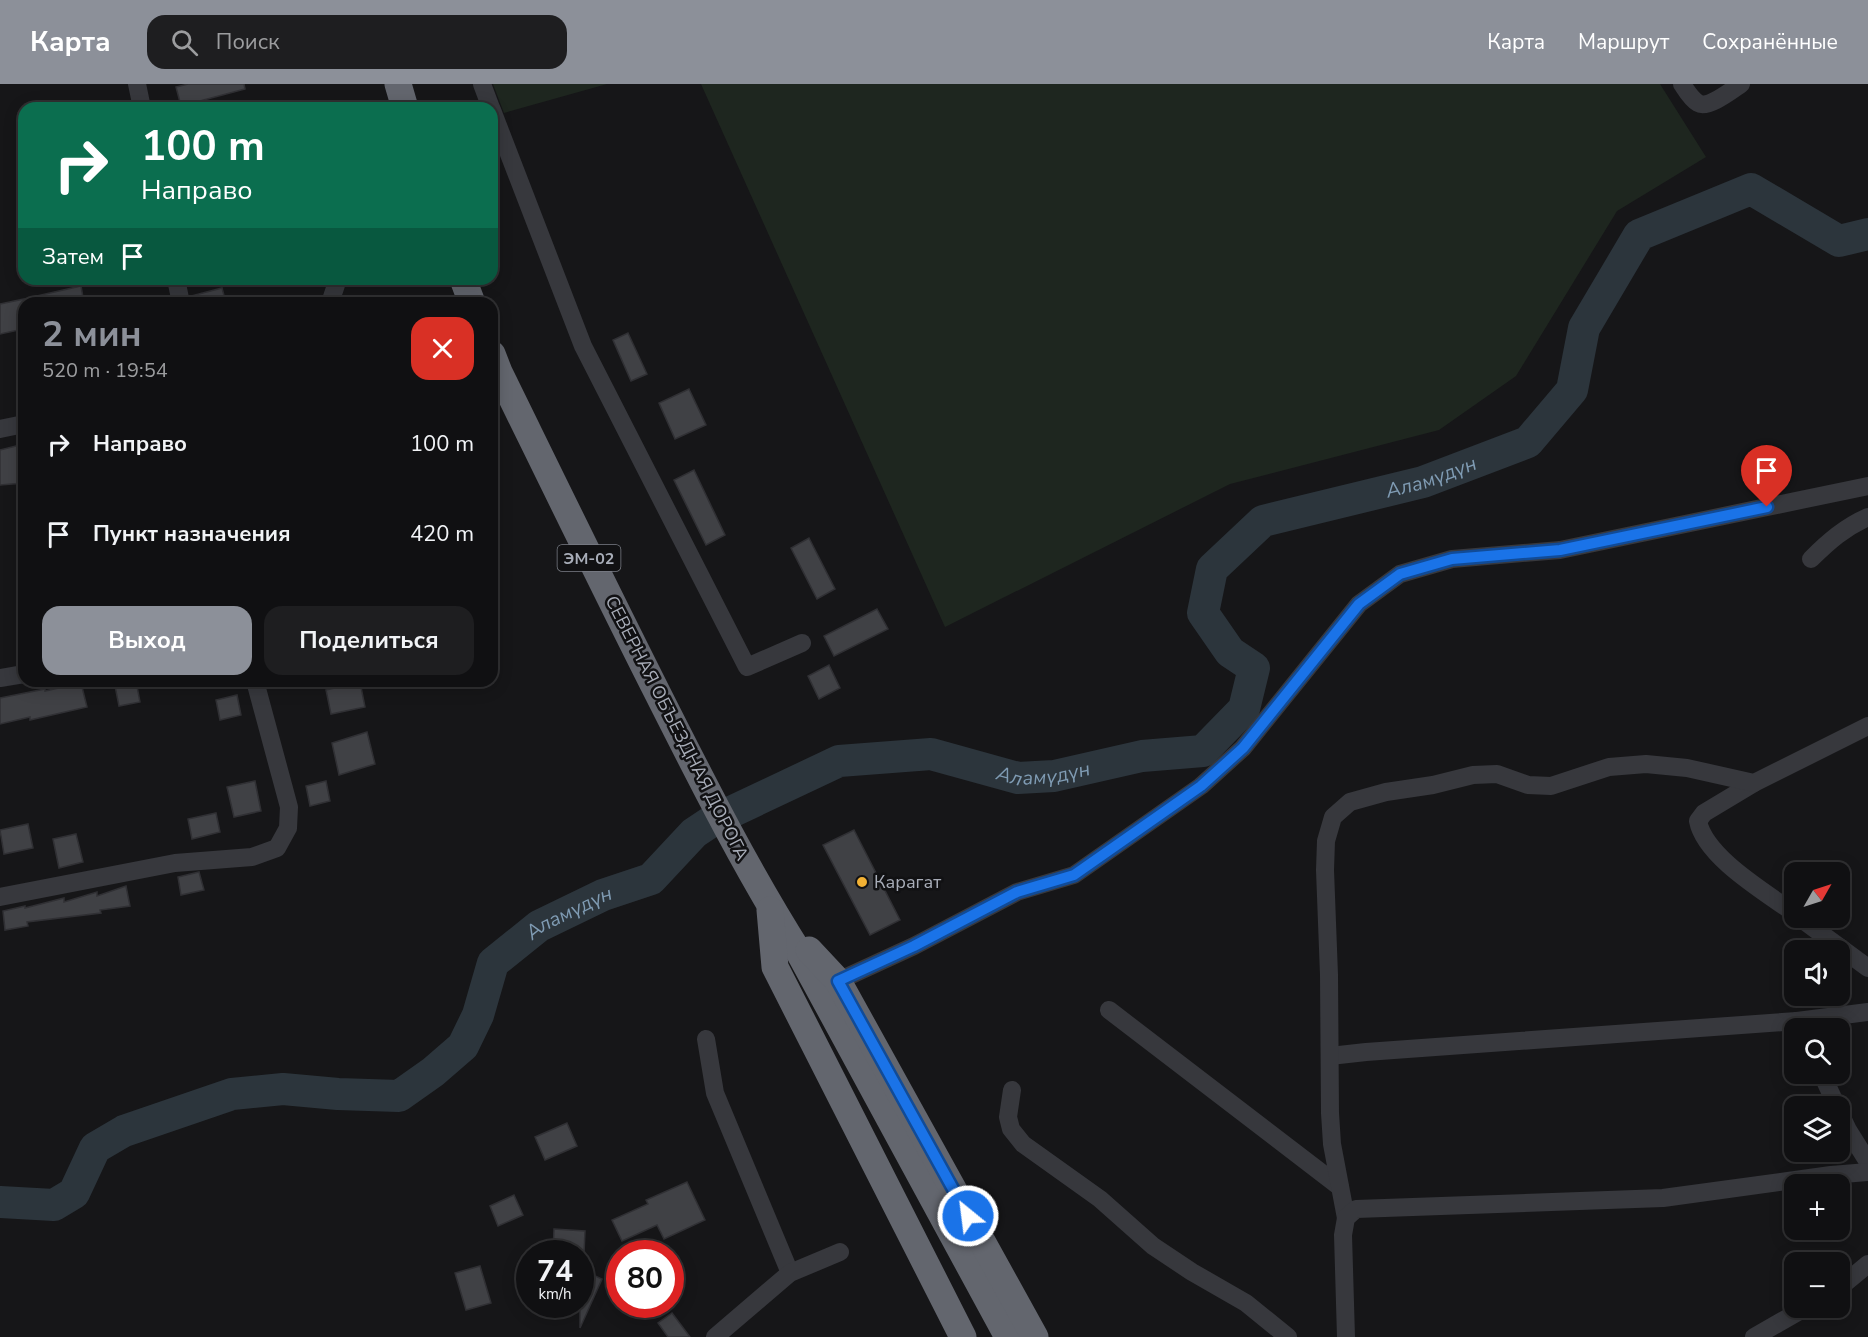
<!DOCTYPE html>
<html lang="ru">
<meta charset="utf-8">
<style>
:root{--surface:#101012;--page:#1e1e20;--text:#f1f3f6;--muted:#9c9d9f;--line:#303032;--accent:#8c9099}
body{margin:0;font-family:"Nunito Sans",sans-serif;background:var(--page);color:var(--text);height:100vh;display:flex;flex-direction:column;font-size:22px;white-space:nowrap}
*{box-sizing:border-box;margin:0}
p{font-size:20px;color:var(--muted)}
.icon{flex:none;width:33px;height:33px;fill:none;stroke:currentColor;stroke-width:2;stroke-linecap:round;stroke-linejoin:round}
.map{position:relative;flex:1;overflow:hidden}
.side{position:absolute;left:18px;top:213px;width:480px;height:390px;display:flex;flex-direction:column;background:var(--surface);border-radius:18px;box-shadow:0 3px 15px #0003,0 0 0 2px var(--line)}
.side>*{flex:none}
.guide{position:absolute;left:18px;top:18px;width:480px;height:183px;border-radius:18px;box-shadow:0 3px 15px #0003,0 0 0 2px var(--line);background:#0b6e4f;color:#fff;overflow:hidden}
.needle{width:39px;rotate:51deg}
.fabs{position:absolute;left:1784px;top:778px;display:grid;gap:12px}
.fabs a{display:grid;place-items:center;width:66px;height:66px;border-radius:12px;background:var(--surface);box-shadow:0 3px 15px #0003,0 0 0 2px var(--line);font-size:30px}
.speed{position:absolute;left:516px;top:1156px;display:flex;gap:12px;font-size:30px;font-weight:700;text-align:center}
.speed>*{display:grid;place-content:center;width:78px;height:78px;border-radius:50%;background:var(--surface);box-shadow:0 3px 15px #0003,0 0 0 2px var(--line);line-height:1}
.speed small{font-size:15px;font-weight:400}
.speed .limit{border:9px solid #d22;background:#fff;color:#111}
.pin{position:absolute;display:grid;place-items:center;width:51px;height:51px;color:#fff;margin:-62px -26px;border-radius:50% 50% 50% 0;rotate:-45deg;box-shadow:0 0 6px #0007}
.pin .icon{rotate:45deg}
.me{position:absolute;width:66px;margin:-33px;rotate:331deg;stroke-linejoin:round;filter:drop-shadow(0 0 4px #0008)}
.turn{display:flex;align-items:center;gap:21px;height:126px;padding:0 24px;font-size:27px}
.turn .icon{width:78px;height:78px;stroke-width:2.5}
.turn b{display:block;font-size:42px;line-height:51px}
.then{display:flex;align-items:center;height:57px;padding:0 24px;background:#0003;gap:12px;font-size:22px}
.round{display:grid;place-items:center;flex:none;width:63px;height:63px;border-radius:18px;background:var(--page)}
.headline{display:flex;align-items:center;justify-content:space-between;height:102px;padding:0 24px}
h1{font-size:36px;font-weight:700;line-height:45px;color:var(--accent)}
.primary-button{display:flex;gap:12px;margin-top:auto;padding:12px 24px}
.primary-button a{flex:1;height:69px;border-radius:18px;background:var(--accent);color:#fff;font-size:24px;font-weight:700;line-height:69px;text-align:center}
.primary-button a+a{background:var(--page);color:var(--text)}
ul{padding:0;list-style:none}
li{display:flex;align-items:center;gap:18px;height:90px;padding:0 24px}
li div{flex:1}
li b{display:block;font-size:22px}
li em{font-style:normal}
header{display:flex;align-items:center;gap:36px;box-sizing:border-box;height:84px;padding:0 30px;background:var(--accent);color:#fff}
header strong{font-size:28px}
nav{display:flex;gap:33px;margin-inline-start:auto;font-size:21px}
.search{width:420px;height:54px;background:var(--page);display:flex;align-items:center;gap:15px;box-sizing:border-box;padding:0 21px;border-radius:18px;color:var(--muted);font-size:22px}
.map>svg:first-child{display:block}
</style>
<header>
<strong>Карта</strong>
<div class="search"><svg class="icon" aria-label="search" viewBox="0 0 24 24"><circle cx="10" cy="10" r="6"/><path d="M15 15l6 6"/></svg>Поиск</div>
<nav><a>Карта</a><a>Маршрут</a><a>Сохранённые</a></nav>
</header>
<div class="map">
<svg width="1868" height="1253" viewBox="0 0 1868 1253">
<rect width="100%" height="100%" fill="#161618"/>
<g fill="#1e261f">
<path d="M493,0H607L504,29Z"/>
<path d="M701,0H1660L1706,73L1617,127L1516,292L1439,346L1230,400L945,543Z"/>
</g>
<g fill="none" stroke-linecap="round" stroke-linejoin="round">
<path stroke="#2c353c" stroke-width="32" id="s1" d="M0,1118L54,1121L74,1109L95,1064L124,1047L232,1010L283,1005L338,1010L399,1012L433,988L463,962L478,931L493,879L539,842L603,811L651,795L694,749L712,737L839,677L931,670L1018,694L1054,692L1142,672L1203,667L1244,625L1254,584L1230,568L1203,529L1212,485L1263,437L1423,398L1528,358L1572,306L1584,244L1639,151L1751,105L1839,157L1868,150"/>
</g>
<g fill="#404145" stroke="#303034" stroke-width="1.5">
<path d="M188,0H244L245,5L181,22L176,3Z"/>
<path d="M81,202L84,219H33L32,213Z"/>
<path d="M222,204L226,219H192L191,212Z"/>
<path d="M24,215V232L17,233L19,246L0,250V220Z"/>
<path d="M628,249L647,290L631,297L613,256Z"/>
<path d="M689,305L706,341L675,355L659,319Z"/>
<path d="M24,360V399L0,401V366Z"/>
<path d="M694,386L725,451L706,461L674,396Z"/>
<path d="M809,454L835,505L817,515L791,464Z"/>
<path d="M877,525L888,545L834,572L824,552Z"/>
<path d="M829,581L840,604L819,615L808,592Z"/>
<path d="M114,597H136L140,618L119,622Z"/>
<path d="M360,598L365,623L331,630L326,606Z"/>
<path d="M81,599L87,623L30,636V633L0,640V614L45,605V607Z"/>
<path d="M237,611L241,631L220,636L216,616Z"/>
<path d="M367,648L375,680L339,691L332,659Z"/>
<path d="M255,697L261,727L234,733L227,703Z"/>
<path d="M326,697L330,717L310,722L306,702Z"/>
<path d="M216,729L220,748L192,755L188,735Z"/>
<path d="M28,740L33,764L4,770L0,746Z"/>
<path d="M854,746L900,836L870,851L823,761Z"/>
<path d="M76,750L83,778L59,784L53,755Z"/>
<path d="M199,788L204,806L181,811L178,793Z"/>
<path d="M126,802L130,822L100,826L101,829L27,838L28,842L5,846L3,827L25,822V824L64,814V818L97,808V812Z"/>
<path d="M567,1039L577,1062L545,1076L535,1053Z"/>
<path d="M687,1098L705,1136L664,1155L657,1141L622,1157L612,1136L648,1120L646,1116Z"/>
<path d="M514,1111L523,1131L498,1142L490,1122Z"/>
<path d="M554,1145L585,1147L584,1170H553Z"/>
<path d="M480,1182L491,1219L466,1226L455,1189Z"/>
<path d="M580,1185L602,1195L580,1244Z"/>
<path d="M672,1229L690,1253H668L658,1239Z"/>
</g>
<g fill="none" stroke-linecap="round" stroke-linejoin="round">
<g stroke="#37383d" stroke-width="18">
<path d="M137,0L142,24"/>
<path d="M482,0L491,24"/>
<path d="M1682,0C1686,6 1691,15 1698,19C1708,25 1732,6 1741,0"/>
<path d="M492,26L583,262L747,583L802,559"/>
<path d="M176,195L181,219"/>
<path d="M330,219L338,195"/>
<path d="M0,345L24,340"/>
<path d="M1811,475C1828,458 1845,443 1868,433"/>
<path d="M0,594L24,590"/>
<path d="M1754,699L1704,729L1698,737C1705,773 1765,808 1794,829"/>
<path d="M0,813L175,779L252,773L277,764L288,744L289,723L255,597"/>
<path d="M1800,834L1868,884"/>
<path d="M838,897L914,862L1017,808L1074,791L1201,702L1243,664L1359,520L1400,490L1452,475L1560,466L1868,402"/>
<path d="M1109,926L1340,1103"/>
<path d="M1797,937L1868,928"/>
<path d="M706,955L715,1009L790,1189"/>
<path d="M1330,972L1366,968L1797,937L1801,945"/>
<path d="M1822,990L1837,1023"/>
<path d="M1012,1006L1008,1033L1011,1045L1023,1060L1100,1115L1153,1162L1192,1188L1246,1219L1288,1253"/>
<path d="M1839,1027L1848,1046L1868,1078"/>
<path d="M1346,1134L1332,1060L1330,1029L1329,891L1325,786L1326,757L1333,733L1350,718L1386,708L1433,701L1473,691L1497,690L1528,701L1551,702L1609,683L1646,680L1687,684L1754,699L1868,642"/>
<path d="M1839,1204L1868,1180"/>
<path d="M715,1253L790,1189L840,1168"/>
<path d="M1346,1253L1343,1151L1346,1134L1356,1125L1663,1114L1831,1091L1868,1088"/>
<path d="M1754,1253L1805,1224"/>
</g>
<g stroke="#63666e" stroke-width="27">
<path d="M398,0L405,24"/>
<path d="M463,195L472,219"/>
<path d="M492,270L499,288C551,394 603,501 656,606C701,695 746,785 800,870L1008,1253"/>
<path d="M770,826L775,883L963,1253"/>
<path d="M809,866L838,897L1035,1253"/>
</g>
</g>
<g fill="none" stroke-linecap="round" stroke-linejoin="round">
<defs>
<path id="route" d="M968,1132L838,897L914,862L1017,808L1074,791L1201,702L1243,664L1359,520L1400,490L1452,475L1560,466L1767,423"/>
</defs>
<use href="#route" stroke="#114b97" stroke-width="15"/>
<use href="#route" stroke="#1a73e8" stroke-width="10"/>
</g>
<circle fill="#f2b134" stroke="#111113" stroke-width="2" cx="862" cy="798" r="6"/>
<g text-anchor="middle" stroke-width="5" stroke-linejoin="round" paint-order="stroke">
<rect fill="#111113" stroke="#7b7e86" stroke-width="1.5" x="557.5" y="461" width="63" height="26" rx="4.5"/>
<g font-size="16" font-weight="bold" fill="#a8adb8">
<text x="589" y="480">ЭМ-02</text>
</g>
<g font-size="18" fill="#a8adb8" stroke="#111113">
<text transform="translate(677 644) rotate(63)" y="6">СЕВЕРНАЯ ОБЪЕЗДНАЯ ДОРОГА</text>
</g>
<g font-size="18" fill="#a8adb8" stroke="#111113" text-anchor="start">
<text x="874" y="804">Карагат</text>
</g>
<g font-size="20" font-style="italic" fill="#7f9bb3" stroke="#111113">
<text dy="7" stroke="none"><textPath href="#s1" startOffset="1854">Аламүдүн</textPath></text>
<text dy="7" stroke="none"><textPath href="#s1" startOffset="1226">Аламүдүн</textPath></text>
<text dy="7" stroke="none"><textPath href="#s1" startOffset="704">Аламүдүн</textPath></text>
</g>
</g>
</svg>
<div class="fabs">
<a><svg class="needle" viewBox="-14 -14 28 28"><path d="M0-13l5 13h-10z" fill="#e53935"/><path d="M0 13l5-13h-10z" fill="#9c9d9f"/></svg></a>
<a><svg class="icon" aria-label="sound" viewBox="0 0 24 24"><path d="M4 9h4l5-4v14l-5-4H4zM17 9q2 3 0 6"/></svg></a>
<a><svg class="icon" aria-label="search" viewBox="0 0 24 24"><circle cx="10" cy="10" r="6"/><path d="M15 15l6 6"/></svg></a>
<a><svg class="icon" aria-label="layers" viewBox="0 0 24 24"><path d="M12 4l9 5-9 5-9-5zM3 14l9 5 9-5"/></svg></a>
<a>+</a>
<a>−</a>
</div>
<div class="speed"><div>74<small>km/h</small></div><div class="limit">80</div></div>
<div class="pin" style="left:1767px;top:423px;background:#d93025"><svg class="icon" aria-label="arrive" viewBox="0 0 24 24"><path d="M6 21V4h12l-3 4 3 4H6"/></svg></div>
<svg class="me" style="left:968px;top:1132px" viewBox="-20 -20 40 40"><circle r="17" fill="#1a73e8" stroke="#fff" stroke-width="3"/><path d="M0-11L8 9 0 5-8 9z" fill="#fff"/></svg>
<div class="guide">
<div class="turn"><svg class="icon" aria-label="right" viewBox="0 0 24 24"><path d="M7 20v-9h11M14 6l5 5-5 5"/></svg><div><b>100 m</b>Направо</div></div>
<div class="then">Затем<svg class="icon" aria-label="arrive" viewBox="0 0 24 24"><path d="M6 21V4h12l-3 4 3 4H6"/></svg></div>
</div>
<section class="side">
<div class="headline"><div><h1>2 мин</h1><p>520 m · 19:54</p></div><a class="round" style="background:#d93025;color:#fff"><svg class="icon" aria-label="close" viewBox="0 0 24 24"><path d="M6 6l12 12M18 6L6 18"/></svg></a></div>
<ul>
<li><svg class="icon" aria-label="right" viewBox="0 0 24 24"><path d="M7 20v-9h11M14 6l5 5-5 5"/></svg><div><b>Направо</b></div><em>100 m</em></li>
<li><svg class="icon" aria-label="arrive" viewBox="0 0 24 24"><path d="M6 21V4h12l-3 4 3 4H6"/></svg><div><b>Пункт назначения</b></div><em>420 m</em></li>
</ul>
<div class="primary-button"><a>Выход</a><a>Поделиться</a></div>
</section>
</div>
